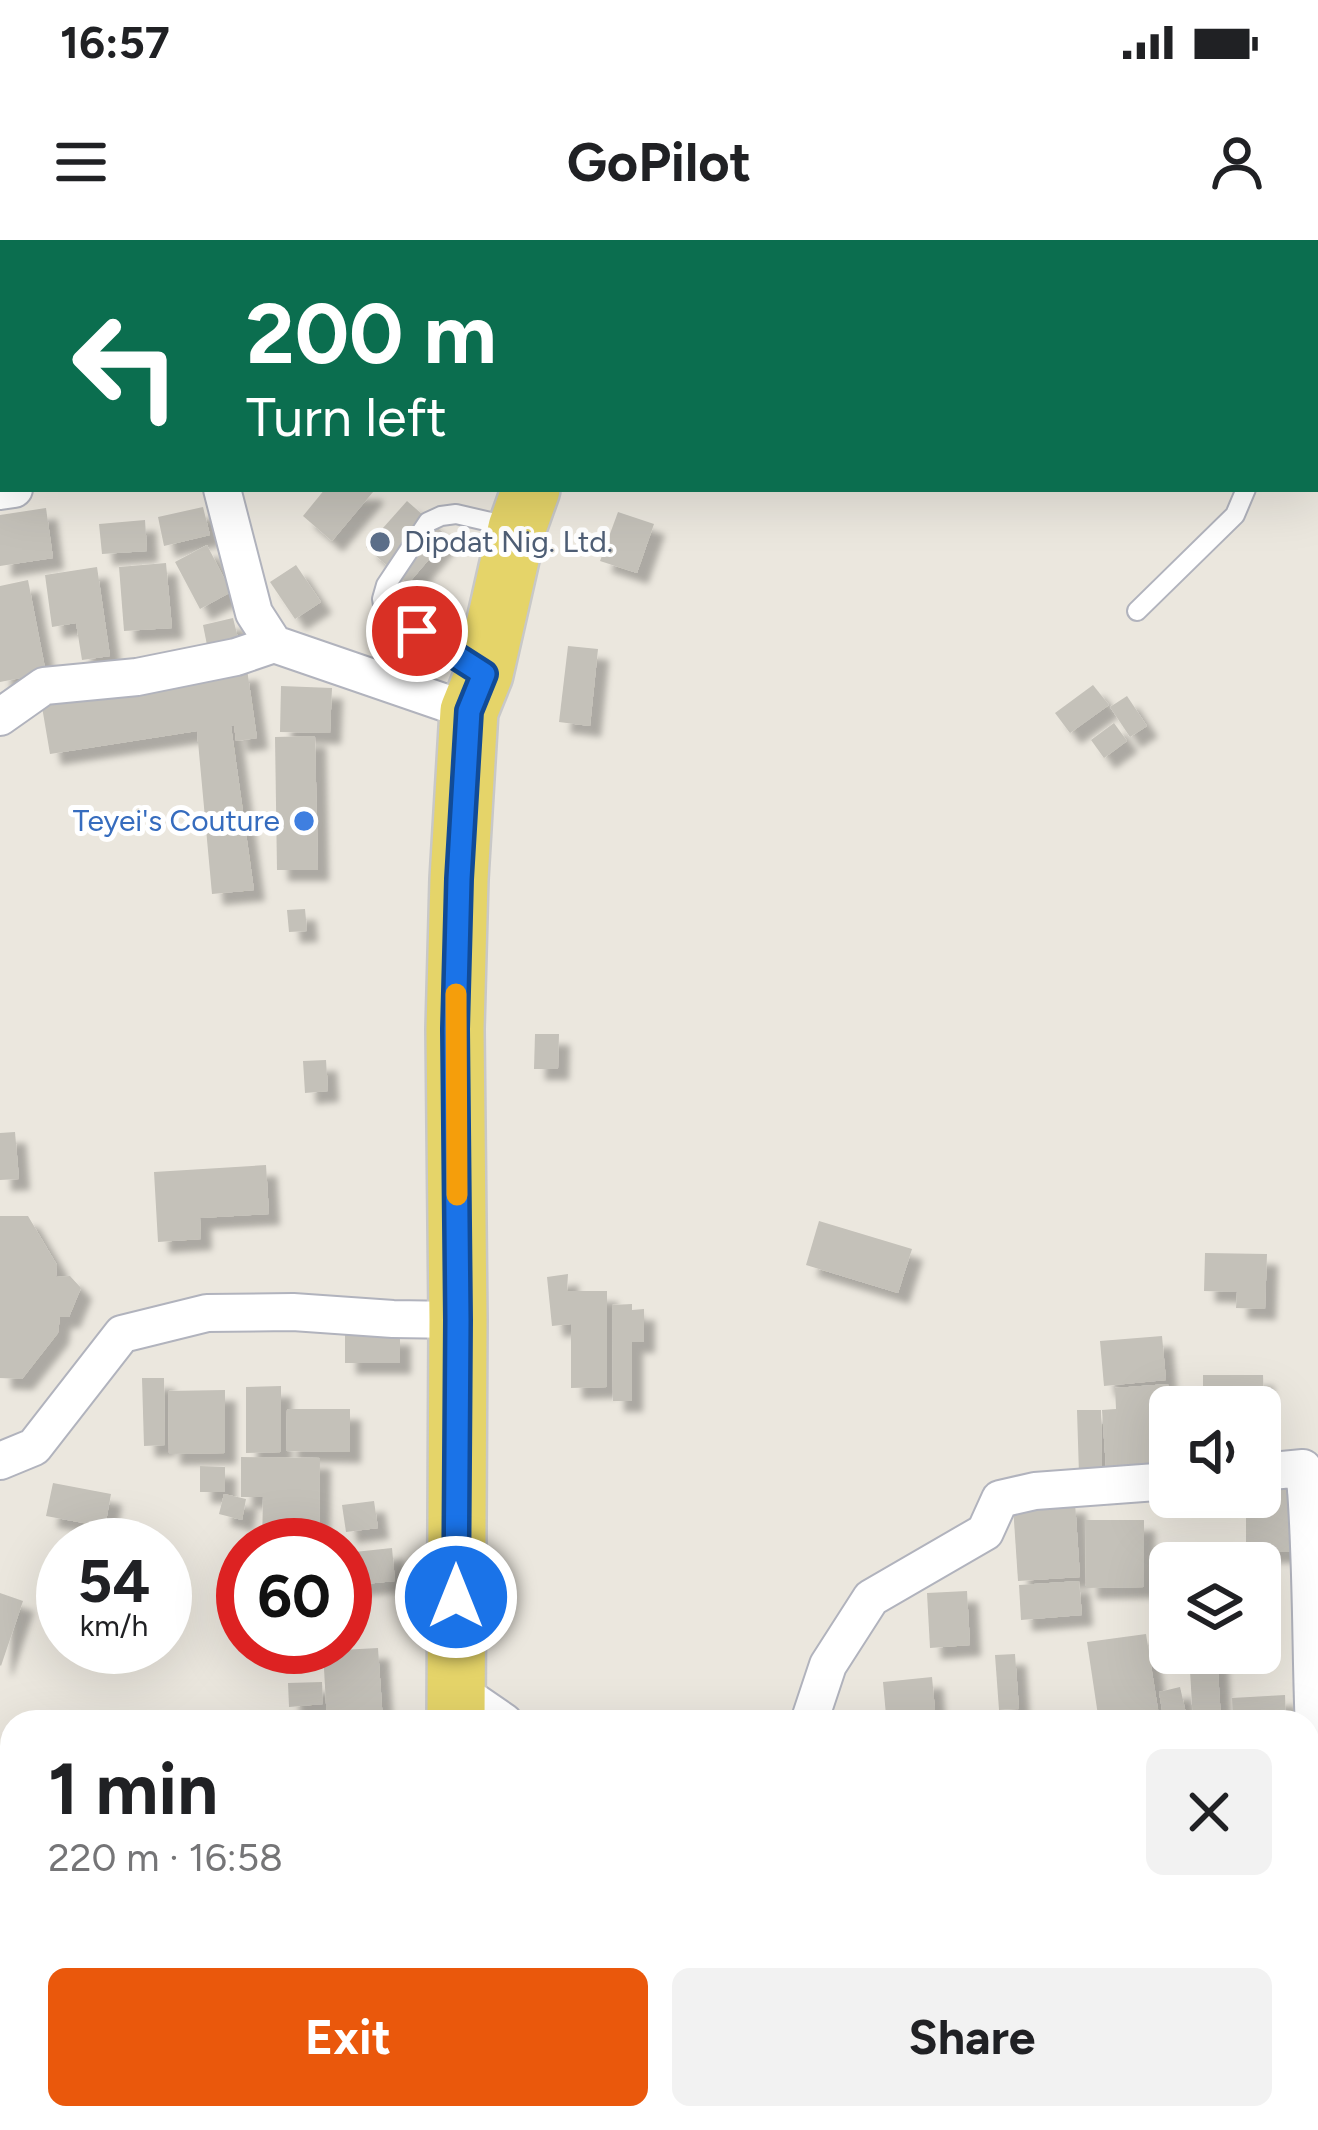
<!DOCTYPE html>
<meta charset="utf-8">
<style>
:root{--surface:#fff;--page:#f2f2f2;--text:#202124;--muted:#757577;--accent:#ea580c}
body{margin:0;font-family:Figtree,sans-serif;background:var(--page);color:var(--text);height:100vh;display:flex;flex-direction:column;font-size:45px;white-space:nowrap}
*{box-sizing:border-box;margin:0}
p{font-size:39px;color:var(--muted)}
.icon{flex:none;width:66px;height:66px;fill:none;stroke:currentColor;stroke-width:2;stroke-linecap:round;stroke-linejoin:round}
.map{position:relative;flex:1;overflow:hidden}
.details{position:absolute;left:0px;top:1470px;width:1320px;height:420px;display:flex;flex-direction:column;background:var(--surface);border-radius:36px 36px 0 0;box-shadow:0 12px 48px #0002}
.details>*{flex:none}
.banner{position:absolute;left:0px;top:0px;width:1320px;height:252px;box-shadow:0 12px 48px #0002;background:#0b6e4f;color:#fff;overflow:hidden}
.controls{position:absolute;left:1149px;top:1146px;display:grid;gap:24px}
.controls a{display:grid;place-items:center;width:132px;height:132px;border-radius:18px;background:var(--surface);box-shadow:0 12px 48px #0002;font-size:60px}
.speed{position:absolute;left:36px;top:1278px;display:flex;gap:24px;font-size:60px;font-weight:700;text-align:center}
.speed>*{display:grid;place-content:center;width:156px;height:156px;border-radius:50%;background:var(--surface);box-shadow:0 12px 48px #0002;line-height:1}
.speed small{font-size:30px;font-weight:400}
.speed .limit{border:18px solid #d22;background:#fff;color:#111}
.pin{position:absolute;display:grid;place-items:center;width:102px;height:102px;color:#fff;margin:-51px;border:6px solid #fff;border-radius:50%;box-shadow:0 3px 12px #0007}
.me{position:absolute;width:132px;margin:-66px;rotate:0deg;stroke-linejoin:round;filter:drop-shadow(0 0 9px #0008)}
.turn{display:flex;align-items:center;gap:42px;height:252px;padding:0 48px;font-size:54px}
.turn .icon{width:156px;height:156px;stroke-width:2.5}
.turn b{display:block;font-size:84px;line-height:102px}
.round{display:grid;place-items:center;flex:none;width:126px;height:126px;border-radius:18px;background:var(--page)}
.head{display:flex;align-items:center;justify-content:space-between;height:204px;padding:0 48px}
h1{font-size:72px;font-weight:700;line-height:90px}
.action{display:flex;gap:24px;margin-top:auto;padding:24px 48px}
.action a{flex:1;height:138px;border-radius:18px;background:var(--accent);color:#fff;font-size:48px;font-weight:700;line-height:138px;text-align:center}
.action a+a{background:var(--page);color:var(--text)}
.status{display:flex;justify-content:space-between;align-items:center;height:84px;padding:0 60px;background:var(--surface);direction:ltr}
.status svg{height:33px;fill:currentColor}
header{display:flex;justify-content:space-between;align-items:center;height:156px;padding:0 48px;background:var(--surface);font-size:54px;font-weight:700}
.map>svg:first-child{display:block}
</style>
<div class="status"><b>16:57</b><svg viewBox="0 0 49 12"><path d="M0 12V9h3v3zM5 12V6h3v6zM10 12V3h3v9zM15 12V0h3v12zM26 1h20v11H26zM47 4h2v5h-2z"/></svg></div>
<header><svg class="icon" aria-label="menu" viewBox="0 0 24 24"><path d="M4 6h16M4 12h16M4 18h16"/></svg>GoPilot<svg class="icon" aria-label="person" viewBox="0 0 24 24"><circle cx="12" cy="8" r="4"/><path d="M4 21q1-7 8-7t8 7"/></svg></header>
<div class="map">
<svg width="1318" height="1890" viewBox="0 0 1318 1890">
<defs>
<filter id="shadow"><feDropShadow dx="11" dy="11" stdDeviation="3" flood-color="#0004"/></filter>
</defs>
<rect width="100%" height="100%" fill="#ebe7de"/>
<g fill="#c4c1b9" filter="url(#shadow)">
<path d="M325,249H370L373,252L332,301L303,276Z"/>
<path d="M407,261L448,297L408,344L366,307Z"/>
<path d="M203,267L210,295L164,306L158,277Z"/>
<path d="M46,268L53,318L0,326V275Z"/>
<path d="M618,272L654,284L637,333L600,321Z"/>
<path d="M145,280L147,311L102,314L99,284Z"/>
<path d="M207,305L231,352L200,369L175,322Z"/>
<path d="M166,323L172,388L124,391L119,327Z"/>
<path d="M296,325L321,362L295,379L270,342Z"/>
<path d="M97,327L110,416L82,420L76,383L52,387L45,335Z"/>
<path d="M28,340L46,433L0,442V346Z"/>
<path d="M233,378L238,398L207,405L203,385Z"/>
<path d="M568,406L598,409L590,486L559,482Z"/>
<path d="M247,429L257,498L236,501L234,485L231,486L254,650L212,654L197,491L50,514L41,461Z"/>
<path d="M1093,445L1109,465L1070,493L1055,473Z"/>
<path d="M281,446L332,448L330,493L280,492Z"/>
<path d="M1127,456L1147,486L1130,497L1110,467Z"/>
<path d="M1114,483L1127,501L1104,518L1091,500Z"/>
<path d="M315,496L318,630H277L275,497Z"/>
<path d="M305,669L307,691L289,692L287,670Z"/>
<path d="M535,794H559L558,829H534Z"/>
<path d="M326,820L328,851L305,853L303,821Z"/>
<path d="M15,892L19,939L0,940V893Z"/>
<path d="M266,925L269,974L200,978L201,999L158,1002L154,932Z"/>
<path d="M0,976H28L57,1025L56,1037L70,1036L81,1048L69,1077H60L58,1093L22,1139L0,1138Z"/>
<path d="M819,981L912,1009L898,1053L806,1025Z"/>
<path d="M1205,1013L1267,1014L1265,1069L1236,1068L1237,1052L1204,1051Z"/>
<path d="M568,1034L567,1051H607V1147L571,1148V1084L552,1086L547,1037Z"/>
<path d="M632,1064V1070L644,1069V1102H632V1161H613L612,1065Z"/>
<rect x="345" y="1094" width="55" height="29"/>
<path d="M1162,1096L1166,1140L1104,1146L1100,1101Z"/>
<path d="M1203,1135H1263L1264,1167H1203Z"/>
<path d="M142,1138H164L165,1205L144,1206Z"/>
<path d="M1168,1144L1170,1165L1154,1166L1157,1225L1106,1228L1102,1170L1116,1169L1115,1148Z"/>
<path d="M281,1146V1212L246,1213V1147Z"/>
<path d="M225,1150V1213L169,1214L168,1151Z"/>
<path d="M287,1169H350V1212L286,1211Z"/>
<path d="M1077,1170H1101L1102,1234L1079,1235Z"/>
<path d="M241,1217L320,1218L319,1304H262L263,1257H241Z"/>
<path d="M200,1226L225,1227V1252H200Z"/>
<path d="M1260,1240H1297L1298,1312H1246V1257H1260Z"/>
<path d="M53,1243L111,1254L105,1287L46,1276Z"/>
<path d="M224,1254L246,1259L242,1280L219,1274Z"/>
<path d="M374,1261L378,1288L346,1292L342,1265Z"/>
<path d="M1075,1262L1080,1337L1018,1341L1013,1266Z"/>
<path d="M1085,1280H1144V1347L1086,1348Z"/>
<path d="M392,1308L395,1341L345,1346V1313Z"/>
<path d="M1079,1341L1082,1375L1021,1380L1019,1345Z"/>
<path d="M967,1351L970,1405L930,1408L927,1353Z"/>
<path d="M0,1353L23,1361L1,1426L0,1425Z"/>
<path d="M1146,1394L1160,1482H1099L1087,1402Z"/>
<path d="M378,1408L383,1482H327L323,1411Z"/>
<path d="M1189,1413H1217L1221,1480L1193,1482Z"/>
<path d="M1015,1414L1019,1469L999,1470L995,1415Z"/>
<path d="M932,1437L935,1470L886,1475L883,1442Z"/>
<path d="M322,1442L323,1464L289,1467L288,1443Z"/>
<path d="M1180,1447L1188,1482H1164L1159,1452Z"/>
<path d="M1285,1455L1286,1482H1233L1232,1458Z"/>
<path d="M12,1532V1591L0,1592V1533Z"/>
<path d="M1308,1562H1311L1316,1607L1308,1608Z"/>
<path d="M1318,1611V1686L1308,1687V1612Z"/>
<path d="M0,1684L12,1685V1782H0Z"/>
<path d="M1318,1798V1853L1308,1854V1799Z"/>
<path d="M0,1810L12,1812V1877H0Z"/>
<path d="M207,1878H266L267,1890H207Z"/>
<path d="M1228,1878H1256L1257,1890H1229Z"/>
<path d="M1260,1878H1291L1292,1890H1261Z"/>
<path d="M59,1879L60,1890H17V1882Z"/>
<path d="M842,1881L843,1890H779V1887Z"/>
</g>
<g fill="none" stroke-linecap="round" stroke-linejoin="round">
<defs>
<g id="service">
<path d="M705,0L713,3"/>
<path d="M754,0L761,3"/>
<path d="M1196,0L1198,3"/>
<path d="M1137,371L1235,275L1246,249"/>
<path d="M475,428L384,370L382,359L386,345L428,282L441,276L456,274L512,287"/>
</g>
<g id="minor">
<path d="M170,0V3"/>
<path d="M280,0L281,3"/>
<path d="M518,3L523,0"/>
<path d="M222,249L254,373L274,404L469,471"/>
<path d="M0,251L14,249"/>
<path d="M0,477L44,446L137,437L236,417L274,404"/>
<path d="M0,1221L34,1207L122,1094L207,1073L293,1072L393,1079L458,1080"/>
<path d="M1260,1232L1303,1228L1306,1249"/>
<path d="M456,1449L504,1482"/>
<path d="M809,1482L828,1425L871,1358L985,1292L1000,1259L1035,1251L1170,1241"/>
<path d="M1308,1535L1316,1534C1310,1439 1313,1344 1306,1249L1318,1248"/>
<path d="M0,1641L12,1646"/>
<path d="M193,1878L195,1890"/>
<path d="M739,1878L740,1890"/>
<path d="M1203,1878L1207,1890"/>
</g>
<g id="primary">
<path d="M633,3L634,0"/>
<path d="M456,1482L458,1080L455,789L459,639L469,471L484,434L517,288L531,249"/>
<path d="M457,1890V1878"/>
</g>
</defs>
<use href="#service" stroke="#b1b3bd" stroke-width="22"/>
<use href="#minor" stroke="#b1b3bd" stroke-width="40"/>
<use href="#primary" stroke="#c8c8c8" stroke-width="62"/>
<use href="#service" stroke="#fff" stroke-width="18"/>
<use href="#minor" stroke="#fff" stroke-width="36"/>
<use href="#primary" stroke="#e5d469" stroke-width="57"/>
</g>
<g fill="none" stroke-linecap="round" stroke-linejoin="round">
<defs>
<path id="route" d="M417,391L484,434L469,471L459,639L455,789L458,1080L456,1357"/>
</defs>
<use href="#route" stroke="#114b97" stroke-width="30"/>
<use href="#route" stroke="#1a73e8" stroke-width="21"/>
<path stroke="#f59e0b" stroke-width="21" d="M456,754L457,955"/>
</g>
<circle fill="#5c6f8a" stroke="#fff" stroke-width="4.5" cx="380" cy="302" r="12"/>
<circle fill="#3f7fe0" stroke="#fff" stroke-width="4.5" cx="304" cy="581" r="12"/>
<g text-anchor="middle" stroke-width="10" stroke-linejoin="round" paint-order="stroke">
<g font-size="30" fill="#4e5e75" stroke="#fff" text-anchor="start">
<text x="404" y="312">Dipdat Nig. Ltd.</text>
</g>
<g font-size="30" fill="#366cbe" stroke="#fff" text-anchor="end">
<text x="280" y="591">Teyei's Couture</text>
</g>
</g>
</svg>
<div class="controls">
<a><svg class="icon" aria-label="sound" viewBox="0 0 24 24"><path d="M4 9h4l5-4v14l-5-4H4zM17 9q2 3 0 6"/></svg></a>
<a><svg class="icon" aria-label="layers" viewBox="0 0 24 24"><path d="M12 4l9 5-9 5-9-5zM3 14l9 5 9-5"/></svg></a>
</div>
<div class="speed"><div>54<small>km/h</small></div><div class="limit">60</div></div>
<div class="pin" style="left:417px;top:391px;background:#d93025"><svg class="icon" aria-label="arrive" viewBox="0 0 24 24"><path d="M6 21V4h12l-3 4 3 4H6"/></svg></div>
<svg class="me" style="left:456px;top:1357px" viewBox="-20 -20 40 40"><circle r="17" fill="#1a73e8" stroke="#fff" stroke-width="3"/><path d="M0-11L8 9 0 5-8 9z" fill="#fff"/></svg>
<div class="banner">
<div class="turn"><svg class="icon" aria-label="left" viewBox="0 0 24 24"><path d="M17 20v-9H6M10 6l-5 5 5 5"/></svg><div><b>200 m</b>Turn left</div></div>
</div>
<section class="details">
<div class="head"><div><h1>1 min</h1><p>220 m · 16:58</p></div><a class="round"><svg class="icon" aria-label="close" viewBox="0 0 24 24"><path d="M6 6l12 12M18 6L6 18"/></svg></a></div>
<div class="action"><a>Exit</a><a>Share</a></div>
</section>
</div>
